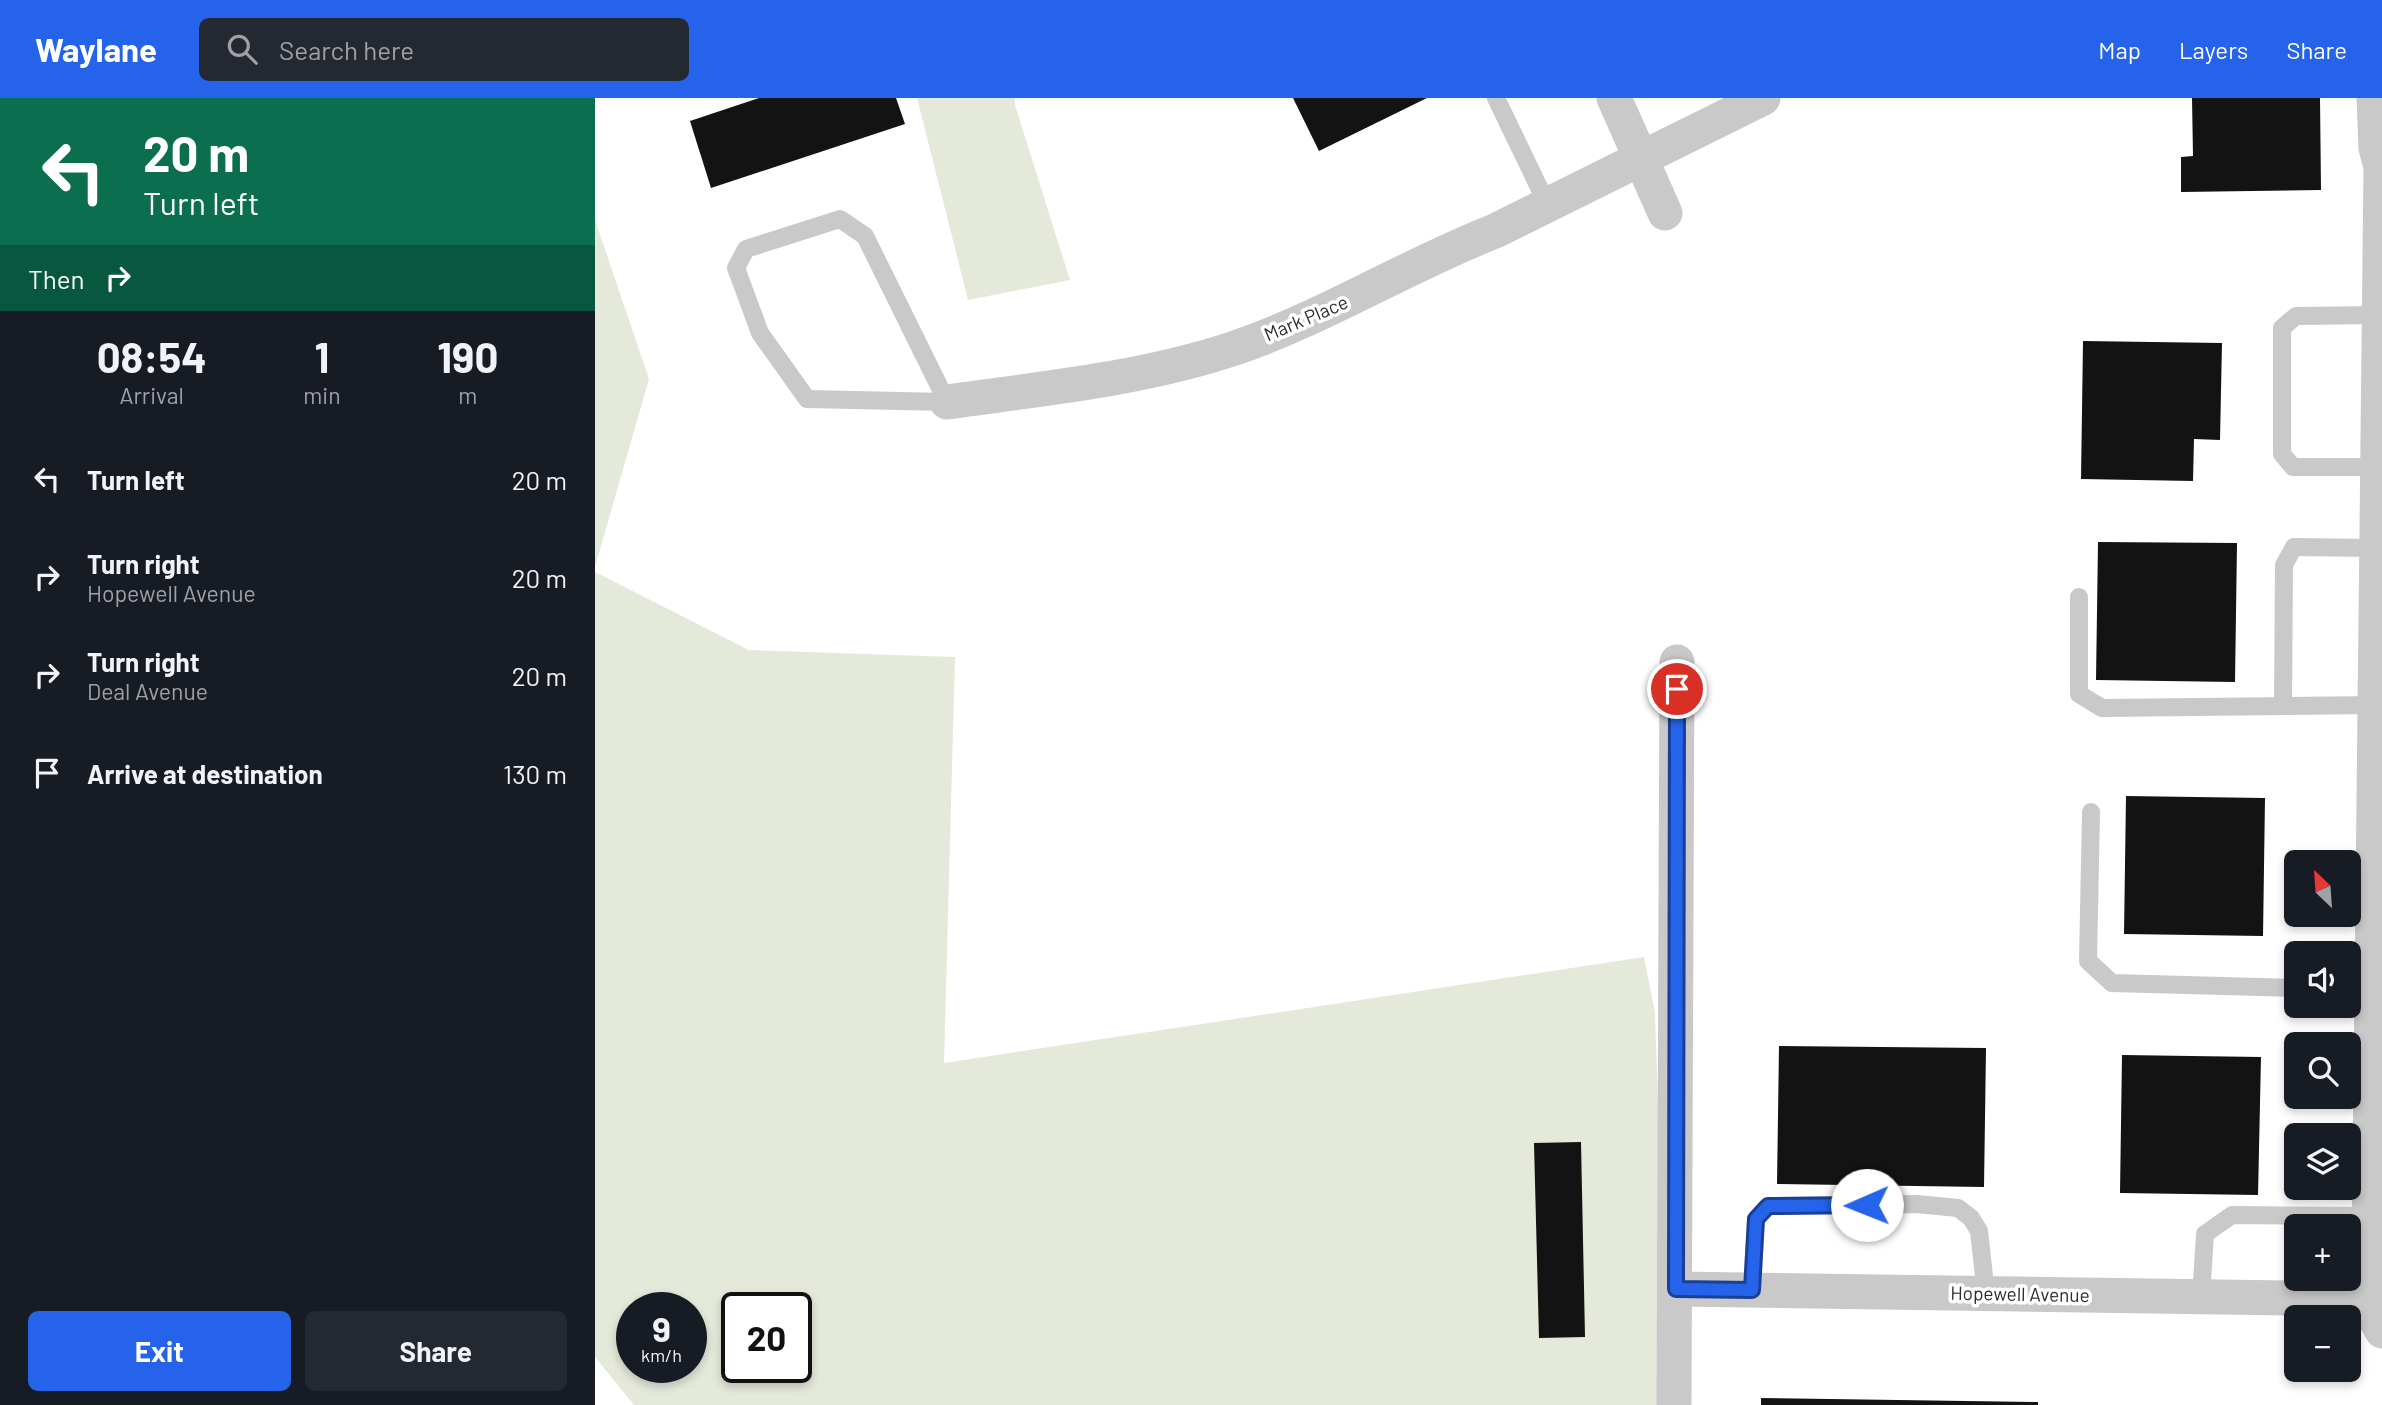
<!DOCTYPE html>
<meta charset="utf-8">
<style>
:root{--surface:#171b24;--page:#242831;--text:#f1f3f6;--muted:#9ea1a6;--accent:#2563eb}
body{margin:0;font-family:Barlow,sans-serif;background:var(--page);color:var(--text);height:100vh;display:flex;flex-direction:column;font-size:26px;white-space:nowrap}
*{box-sizing:border-box;margin:0}
p{font-size:23px;color:var(--muted)}
.icon{flex:none;width:38px;height:38px;fill:none;stroke:currentColor;stroke-width:2;stroke-linecap:round;stroke-linejoin:round}
.map{position:relative;flex:1;overflow:hidden}
.drawer{display:flex;flex-direction:column;background:var(--surface);width:595px}
.drawer>*{flex:none}
.top-card{background:#0b6e4f;color:#fff;overflow:hidden}
.needle{width:46px;rotate:335deg}
.fabs{position:absolute;left:1689px;top:752px;display:grid;gap:14px}
.fabs a{display:grid;place-items:center;width:77px;height:77px;border-radius:10px;background:var(--surface);box-shadow:0 4px 10px #0003;font-size:35px}
.speed{position:absolute;left:21px;top:1194px;display:flex;gap:14px;font-size:35px;font-weight:700;text-align:center}
.speed>*{display:grid;place-content:center;width:91px;height:91px;border-radius:50%;background:var(--surface);box-shadow:0 4px 10px #0003;line-height:1}
.speed small{font-size:18px;font-weight:400}
.speed .limit{border:4px solid #111;border-radius:10px;background:#fff;color:#111}
.pin{position:absolute;display:grid;place-items:center;width:60px;height:60px;color:#fff;margin:-30px;border:4px solid #fff;border-radius:50%;box-shadow:0 2px 7px #0007}
.me{position:absolute;width:77px;margin:-38px;rotate:269deg;stroke-linejoin:round;filter:drop-shadow(0 0 5px #0008)}
.turn{display:flex;align-items:center;gap:24px;height:147px;padding:0 28px;font-size:32px}
.turn .icon{width:91px;height:91px;stroke-width:2.5}
.turn b{display:block;font-size:49px;line-height:60px}
.then{display:flex;align-items:center;height:66px;padding:0 28px;background:#0003;gap:14px;font-size:26px}
.eta{display:flex;justify-content:space-evenly;align-items:center;height:119px;text-align:center}
.eta b{font-size:42px;font-weight:700;line-height:49px}
.cta{display:flex;gap:14px;margin-top:auto;padding:14px 28px}
.cta a{flex:1;height:80px;border-radius:10px;background:var(--accent);color:#fff;font-size:28px;font-weight:700;line-height:80px;text-align:center}
.cta a+a{background:var(--page);color:var(--text)}
ul{padding:0;list-style:none}
li{display:flex;align-items:center;gap:21px;height:98px;padding:0 28px}
li div{flex:1}
li b{display:block;font-size:26px}
li em{font-style:normal}
header{display:flex;align-items:center;gap:42px;box-sizing:border-box;height:98px;padding:0 35px;background:var(--accent);color:#fff}
header strong{font-size:33px}
nav{display:flex;gap:38px;margin-inline-start:auto;font-size:24px}
.search{width:490px;height:63px;background:var(--page);display:flex;align-items:center;gap:18px;box-sizing:border-box;padding:0 24px;border-radius:10px;color:var(--muted);font-size:26px}
main{display:flex;flex:1;min-height:0}
.map>svg:first-child{display:block}
</style>
<header>
<strong>Waylane</strong>
<div class="search"><svg class="icon" aria-label="search" viewBox="0 0 24 24"><circle cx="10" cy="10" r="6"/><path d="M15 15l6 6"/></svg>Search here</div>
<nav><a>Map</a><a>Layers</a><a>Share</a></nav>
</header>
<main>
<section class="drawer">
<div class="top-card">
<div class="turn"><svg class="icon" aria-label="left" viewBox="0 0 24 24"><path d="M17 20v-9H6M10 6l-5 5 5 5"/></svg><div><b>20 m</b>Turn left</div></div>
<div class="then">Then<svg class="icon" aria-label="right" viewBox="0 0 24 24"><path d="M7 20v-9h11M14 6l5 5-5 5"/></svg></div>
</div>
<div class="eta">
<div><b>08:54</b><p>Arrival</p></div>
<div><b>1</b><p>min</p></div>
<div><b>190</b><p>m</p></div>
</div>
<ul>
<li><svg class="icon" aria-label="left" viewBox="0 0 24 24"><path d="M17 20v-9H6M10 6l-5 5 5 5"/></svg><div><b>Turn left</b></div><em>20 m</em></li>
<li><svg class="icon" aria-label="right" viewBox="0 0 24 24"><path d="M7 20v-9h11M14 6l5 5-5 5"/></svg><div><b>Turn right</b><p>Hopewell Avenue</p></div><em>20 m</em></li>
<li><svg class="icon" aria-label="right" viewBox="0 0 24 24"><path d="M7 20v-9h11M14 6l5 5-5 5"/></svg><div><b>Turn right</b><p>Deal Avenue</p></div><em>20 m</em></li>
<li><svg class="icon" aria-label="arrive" viewBox="0 0 24 24"><path d="M6 21V4h12l-3 4 3 4H6"/></svg><div><b>Arrive at destination</b></div><em>130 m</em></li>
</ul>
<div class="cta"><a>Exit</a><a>Share</a></div>
</section>
<div class="map">
<svg width="1787" height="1307" viewBox="0 0 1787 1307">
<rect width="100%" height="100%" fill="#fff"/>
<g fill="#e5e9da" fill-rule="evenodd">
<path d="M322,0H420V7L475,182L373,202Z"/>
<path d="M0,122L54,281L0,469Z"/>
<path d="M0,474L154,552L360,559L349,965L1049,859L1060,915L1073,1307H39L0,1259ZM37,1209H96V1269H37ZM142,1209H201V1269H142Z"/>
</g>
<g fill="#131313">
<path d="M164,0H301L310,26L116,90L95,23Z"/>
<path d="M698,0H832L724,53Z"/>
<path d="M1597,0H1725L1726,92L1586,94V59L1598,58Z"/>
<path d="M1488,243L1627,245L1625,342L1599,341L1598,383L1486,381Z"/>
<path d="M1503,444L1642,445L1640,584L1501,582Z"/>
<path d="M1531,698L1670,700L1668,838L1529,836Z"/>
<path d="M1184,948L1391,950L1389,1089L1182,1086Z"/>
<path d="M1527,957L1666,959L1663,1097L1525,1095Z"/>
<path d="M986,1044L990,1239L944,1240L939,1045Z"/>
<path d="M1166,1300L1443,1304V1307H1166Z"/>
</g>
<g fill="none" stroke-linecap="round" stroke-linejoin="round">
<g stroke="#c9c9c9" stroke-width="18">
<path d="M901,0L952,106"/>
<path d="M245,121L270,138L352,304L212,301L165,235L141,170L151,151Z"/>
<path d="M1782,369H1698L1687,356V230L1701,218L1784,217"/>
<path d="M1484,499V596L1507,610L1780,607"/>
<path d="M1688,608L1689,467L1699,449L1781,450"/>
<path d="M1496,714L1493,863L1517,885L1701,890"/>
<path d="M1754,891L1777,892"/>
<path d="M1157,1192L1161,1121L1173,1108L1322,1106L1363,1110L1376,1120L1384,1133L1391,1196"/>
<path d="M1606,1199L1610,1136L1637,1117L1774,1118"/>
</g>
<g stroke="#c9c9c9" stroke-width="35">
<path d="M1019,0L1070,115"/>
<path d="M352,304C450,290 549,281 643,249C732,218 813,167 900,133L1168,0"/>
<path d="M1081,1191L1769,1201"/>
<path d="M1769,1201L1774,1155L1786,69L1781,50L1779,0"/>
<path d="M1769,1201L1787,1233"/>
<path d="M1079,1307L1082,564"/>
</g>
</g>
<g fill="none" stroke-linecap="round" stroke-linejoin="round">
<defs>
<path id="route" d="M1082,591L1081,1191L1157,1192L1161,1121L1173,1108L1272,1107"/>
</defs>
<use href="#route" stroke="#184099" stroke-width="18"/>
<use href="#route" stroke="#2563eb" stroke-width="12"/>
</g>
<g text-anchor="middle" stroke-width="7" stroke-linejoin="round" paint-order="stroke">
<g font-size="19" fill="#2c2c2c" stroke="#fff">
<text transform="translate(711 220) rotate(-23)" y="7">Mark Place</text>
<text transform="translate(1425 1196) rotate(1)" y="7">Hopewell Avenue</text>
</g>
</g>
</svg>
<div class="fabs">
<a><svg class="needle" viewBox="-14 -14 28 28"><path d="M0-13l5 13h-10z" fill="#e53935"/><path d="M0 13l5-13h-10z" fill="#9ea1a6"/></svg></a>
<a><svg class="icon" aria-label="sound" viewBox="0 0 24 24"><path d="M4 9h4l5-4v14l-5-4H4zM17 9q2 3 0 6"/></svg></a>
<a><svg class="icon" aria-label="search" viewBox="0 0 24 24"><circle cx="10" cy="10" r="6"/><path d="M15 15l6 6"/></svg></a>
<a><svg class="icon" aria-label="layers" viewBox="0 0 24 24"><path d="M12 4l9 5-9 5-9-5zM3 14l9 5 9-5"/></svg></a>
<a>+</a>
<a>−</a>
</div>
<div class="speed"><div>9<small>km/h</small></div><div class="limit">20</div></div>
<div class="pin" style="left:1082px;top:591px;background:#d93025"><svg class="icon" aria-label="arrive" viewBox="0 0 24 24"><path d="M6 21V4h12l-3 4 3 4H6"/></svg></div>
<svg class="me" style="left:1272px;top:1107px" viewBox="-20 -20 40 40"><circle r="19" fill="#fff"/><path d="M0-13L10 11 0 6-10 11z" fill="#2563eb"/></svg>
</div>
</main>
